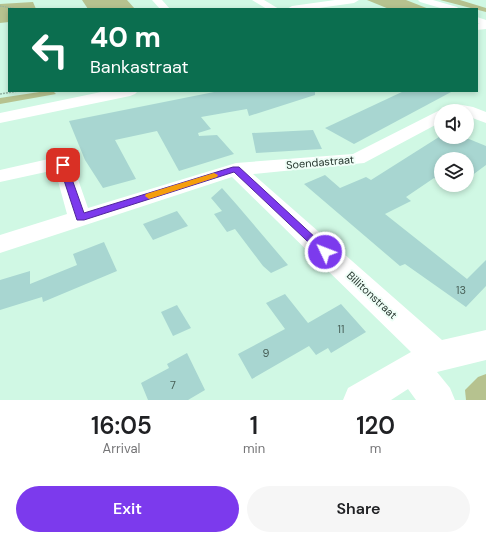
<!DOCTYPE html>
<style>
:root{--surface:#fff;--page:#f6f6f6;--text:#202124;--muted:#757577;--accent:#7c3aed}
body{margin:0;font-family:"DM Sans",sans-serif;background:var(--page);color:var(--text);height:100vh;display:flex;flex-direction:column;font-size:15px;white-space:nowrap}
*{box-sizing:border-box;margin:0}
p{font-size:13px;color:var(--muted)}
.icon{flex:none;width:22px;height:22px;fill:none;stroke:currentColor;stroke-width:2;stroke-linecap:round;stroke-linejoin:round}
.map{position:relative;height:400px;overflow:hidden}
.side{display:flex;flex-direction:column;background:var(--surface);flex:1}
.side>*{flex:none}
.guide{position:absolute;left:8px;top:8px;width:470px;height:84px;border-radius:0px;box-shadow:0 2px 6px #0003;background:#0b6e4f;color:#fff;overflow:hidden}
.buttons{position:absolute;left:434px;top:104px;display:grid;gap:8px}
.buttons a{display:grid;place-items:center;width:40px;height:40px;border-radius:50%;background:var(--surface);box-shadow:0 2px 6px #0003;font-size:20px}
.pin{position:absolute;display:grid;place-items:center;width:34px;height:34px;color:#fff;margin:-17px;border-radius:8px;box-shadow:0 2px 6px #0006}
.me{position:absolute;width:44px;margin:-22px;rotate:313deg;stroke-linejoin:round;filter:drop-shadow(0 0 3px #0008)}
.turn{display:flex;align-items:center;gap:14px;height:84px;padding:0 16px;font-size:18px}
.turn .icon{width:52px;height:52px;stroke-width:2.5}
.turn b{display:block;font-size:28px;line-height:34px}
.eta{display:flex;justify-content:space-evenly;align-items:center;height:68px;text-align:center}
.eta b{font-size:24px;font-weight:600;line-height:28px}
.primary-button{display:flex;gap:8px;margin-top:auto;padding:8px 16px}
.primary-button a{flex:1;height:46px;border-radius:24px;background:var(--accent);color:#fff;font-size:16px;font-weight:600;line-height:46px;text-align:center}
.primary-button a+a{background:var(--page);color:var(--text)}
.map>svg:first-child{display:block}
</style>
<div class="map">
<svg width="486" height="400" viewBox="0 0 486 400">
<rect width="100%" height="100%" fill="#d0f8e4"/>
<g fill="#b6c28f">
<path d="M82,0H127L135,9H88Z"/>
<path d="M367,0H406L429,9H389Z"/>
<path d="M440,0H460L486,8V12Z"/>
<path d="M33,2L36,9H9V22L0,23V4Z"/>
<path d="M46,91H53L56,94L0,104V98Z"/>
<path d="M486,374V400H466L465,390L478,377Z"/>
</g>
<g fill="#a8d6d1">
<path d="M219,91H315V95L249,116L247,109L201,117L211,129L198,133L199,136L217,135L234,154L179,171L157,131L115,140L136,179L103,188L85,160L69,121Z"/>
<path d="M404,91H453L354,144L325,128Z"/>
<path d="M313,130L322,149L256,153L252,133Z"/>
<path d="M439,137H464L486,146V165L467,179V159H441V181L434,178L406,197L411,201L385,214L467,279L486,260V286L466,307L405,264L400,266L304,184L325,175L340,188L366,177L371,180Z"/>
<path d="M222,188L237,205L288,265L271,273L263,266L235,229L227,232L214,214L222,211L211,198Z"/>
<path d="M177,211L188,226L153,240L143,224Z"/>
<path d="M104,242L117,271L43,302L42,297L0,310V280L30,271V284L77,265L73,254Z"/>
<path d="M285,294L308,323L341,304L366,332L331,353L328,348L316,355L309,346L252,379L238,354L285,329L266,303Z"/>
<path d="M177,305L191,328L173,336L161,312Z"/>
<path d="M187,353L205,390L188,400H148L141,383L169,368L167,364Z"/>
</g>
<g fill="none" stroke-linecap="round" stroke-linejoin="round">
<path stroke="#92b1a2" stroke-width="1" stroke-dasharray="1.5 1" stroke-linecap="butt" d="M0,6L18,9"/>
<path stroke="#92b1a2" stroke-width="1.5" stroke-dasharray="2 1" stroke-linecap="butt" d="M0,94L18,91"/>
<g fill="#fff" fill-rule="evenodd">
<path d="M152,0H162L170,9H160Z"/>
<path d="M252,0H264L279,9H267Z"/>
<path d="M335,0H359L354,3L312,9H287L292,6Z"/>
<path d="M457,104L473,107L486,112V123L467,116V111H441V122L364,163L253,174L442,340L486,330V360L437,372L450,388L455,400H416L408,389L391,400H343L348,388L411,352L232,177L0,253V235L67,214L55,170L0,182V170L53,158L70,161L73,165L88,208L236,163L353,154L440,110L442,108Z"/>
</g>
<g fill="#fff" fill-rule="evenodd">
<path d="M418,0H433L457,7L459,9H444L420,2Z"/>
<path d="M477,17L486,20V26L477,23Z"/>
</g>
<g fill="#fff" fill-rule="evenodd">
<path d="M486,23V29L477,30V24Z"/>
<path d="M106,91H138L135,94L130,96L0,123V113Z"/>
</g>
</g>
<path fill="#7c3aed" stroke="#51269a" d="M60,163H63L67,165L84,213L233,167H239L331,252L329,255H322L234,172L84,220H77L59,165Z"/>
<path fill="#f59e0b" d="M214,173L218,175L217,177L149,199L145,196L146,194Z"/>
<g text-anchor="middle" stroke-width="4" stroke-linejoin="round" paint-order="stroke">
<g font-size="11" fill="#283830" stroke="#effef7">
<text transform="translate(320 162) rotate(-5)" y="4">Soendastraat</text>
<text transform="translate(372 295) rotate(43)" y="4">Billitonstraat</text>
</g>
<g font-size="11" fill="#486058">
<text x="461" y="294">13</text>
<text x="341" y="333">11</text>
<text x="266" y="357">9</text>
<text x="173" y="389">7</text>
</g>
</g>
</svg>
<div class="buttons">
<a><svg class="icon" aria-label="sound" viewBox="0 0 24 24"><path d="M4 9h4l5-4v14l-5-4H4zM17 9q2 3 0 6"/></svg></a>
<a><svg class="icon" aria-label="layers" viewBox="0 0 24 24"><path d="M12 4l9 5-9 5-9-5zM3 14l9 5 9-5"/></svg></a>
</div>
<div class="pin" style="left:63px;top:165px;background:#d93025"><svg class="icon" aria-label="arrive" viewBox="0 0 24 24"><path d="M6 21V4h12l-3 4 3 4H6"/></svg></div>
<svg class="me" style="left:325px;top:252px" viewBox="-20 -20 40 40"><circle r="17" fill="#7c3aed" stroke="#fff" stroke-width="3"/><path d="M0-11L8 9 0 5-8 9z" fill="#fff"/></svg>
<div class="guide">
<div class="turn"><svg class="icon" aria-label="left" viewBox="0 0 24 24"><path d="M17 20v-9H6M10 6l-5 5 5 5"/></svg><div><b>40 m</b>Bankastraat</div></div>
</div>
</div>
<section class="side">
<div class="eta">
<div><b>16:05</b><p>Arrival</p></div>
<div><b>1</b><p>min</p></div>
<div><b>120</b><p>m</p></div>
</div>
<div class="primary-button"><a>Exit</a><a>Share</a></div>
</section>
